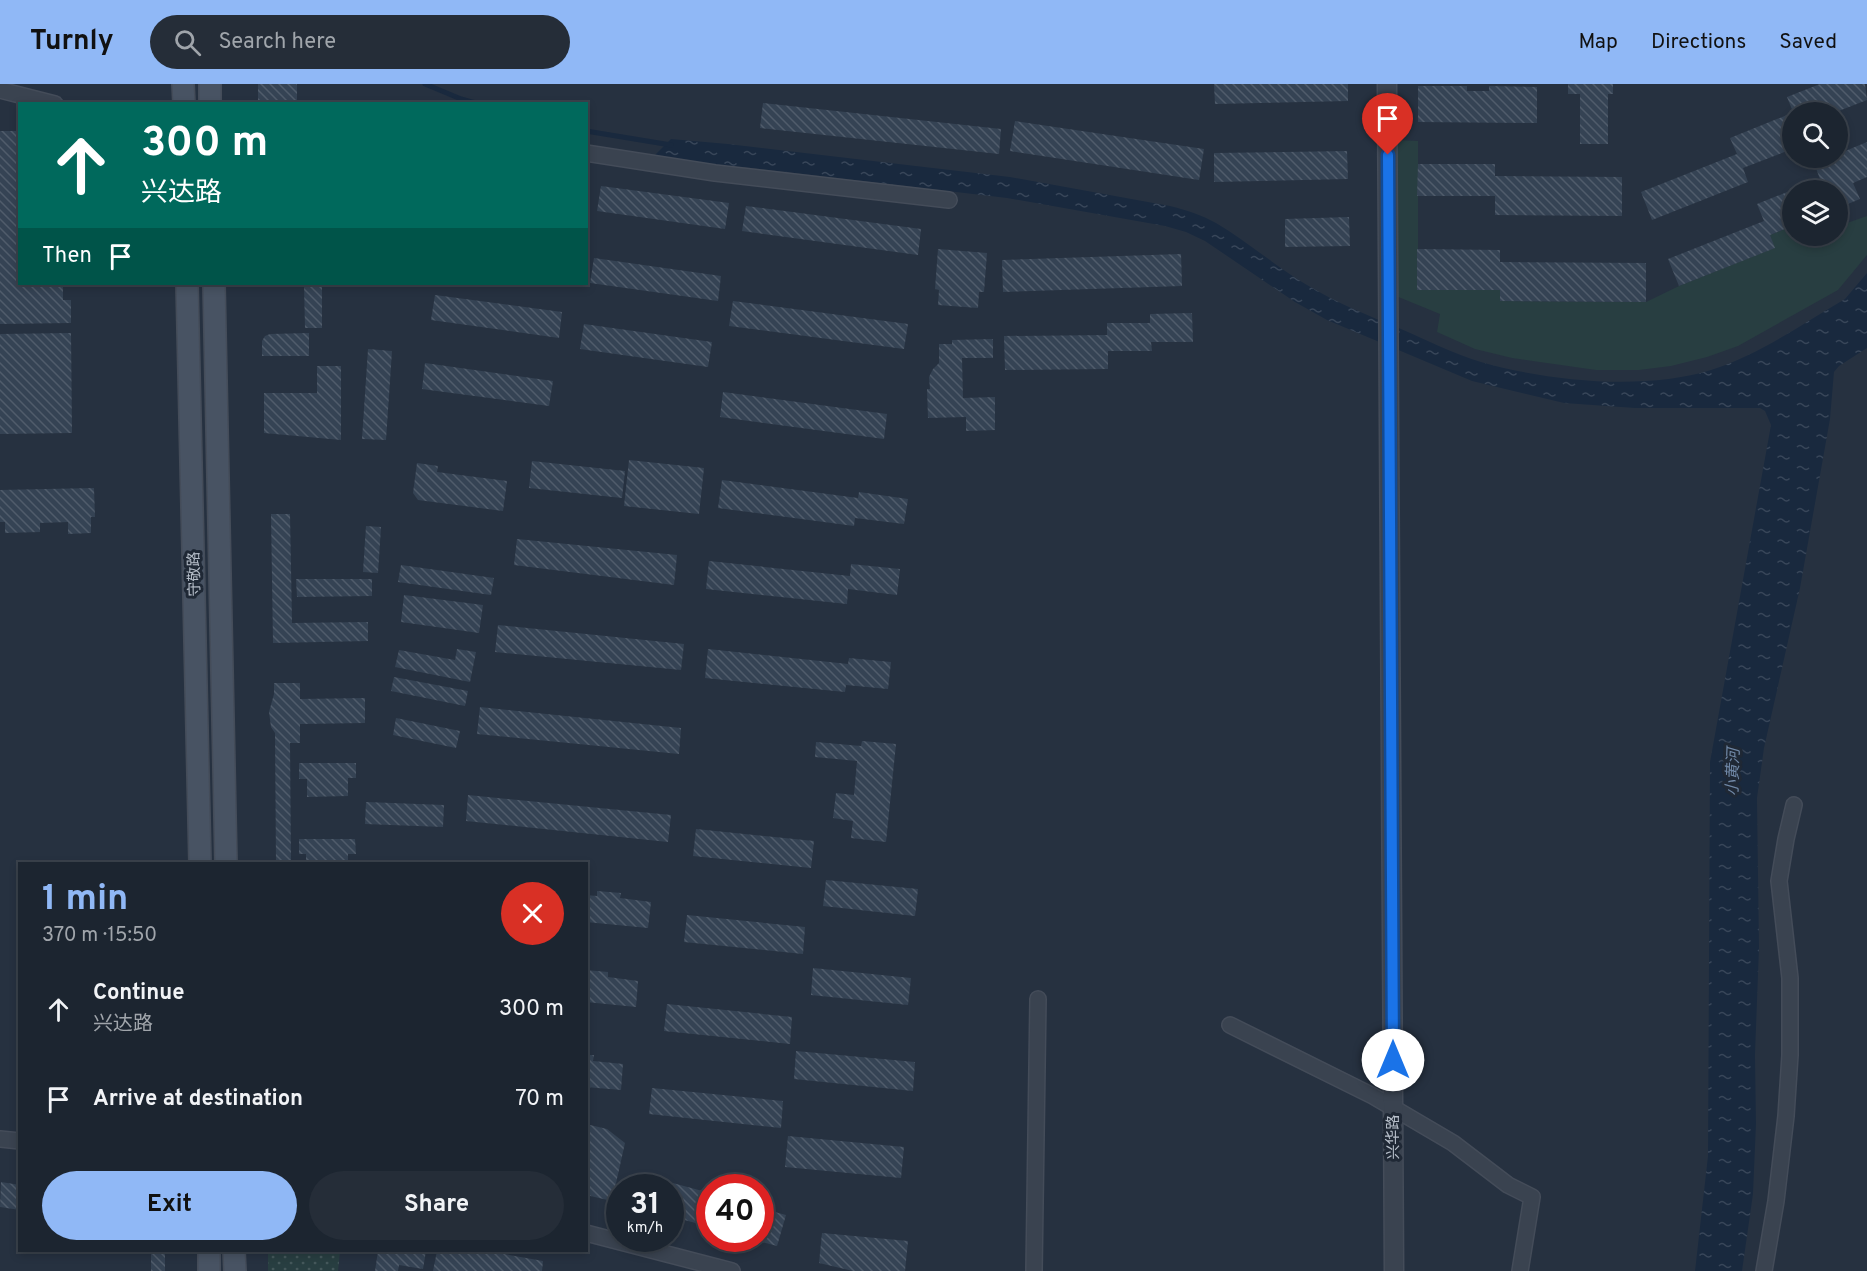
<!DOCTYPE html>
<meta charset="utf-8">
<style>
:root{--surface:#1c2530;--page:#252d38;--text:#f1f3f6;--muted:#a0a5ab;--line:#3a424c;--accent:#90b8f6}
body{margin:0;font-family:Overpass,"Noto Sans SC",sans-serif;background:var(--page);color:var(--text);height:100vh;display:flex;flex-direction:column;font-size:22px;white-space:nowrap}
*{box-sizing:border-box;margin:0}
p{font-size:20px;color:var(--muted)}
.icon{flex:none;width:33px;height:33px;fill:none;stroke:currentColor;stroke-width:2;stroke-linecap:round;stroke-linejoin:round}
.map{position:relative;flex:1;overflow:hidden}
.drawer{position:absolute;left:18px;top:778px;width:570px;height:390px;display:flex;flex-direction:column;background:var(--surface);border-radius:0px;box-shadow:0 3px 9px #0003,0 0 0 2px var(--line)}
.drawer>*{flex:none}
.guide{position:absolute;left:18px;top:18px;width:570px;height:183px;border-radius:0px;box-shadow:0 3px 9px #0003,0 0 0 2px var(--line);background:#00695c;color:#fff;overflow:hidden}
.controls{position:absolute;left:1782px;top:18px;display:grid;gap:12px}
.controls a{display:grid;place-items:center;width:66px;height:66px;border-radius:50%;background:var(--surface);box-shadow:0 3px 9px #0003,0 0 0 2px var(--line);font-size:30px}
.speed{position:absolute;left:606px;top:1090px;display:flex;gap:12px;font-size:30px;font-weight:700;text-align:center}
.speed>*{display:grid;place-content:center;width:78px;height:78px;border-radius:50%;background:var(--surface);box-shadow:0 3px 9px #0003,0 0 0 2px var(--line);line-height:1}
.speed small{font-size:15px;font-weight:400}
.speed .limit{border:9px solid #d22;background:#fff;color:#111}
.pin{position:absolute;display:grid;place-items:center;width:51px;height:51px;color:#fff;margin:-62px -26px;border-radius:50% 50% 50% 0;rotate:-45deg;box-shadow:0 0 6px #0007}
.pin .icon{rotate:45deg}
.me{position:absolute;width:66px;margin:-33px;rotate:0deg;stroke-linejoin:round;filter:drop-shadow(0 0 4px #0008)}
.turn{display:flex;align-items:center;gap:21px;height:126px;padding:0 24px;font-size:27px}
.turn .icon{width:78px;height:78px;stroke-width:2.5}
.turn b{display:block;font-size:42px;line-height:51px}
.then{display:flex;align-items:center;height:57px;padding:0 24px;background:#0003;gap:12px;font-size:22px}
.round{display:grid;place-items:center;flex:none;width:63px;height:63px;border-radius:32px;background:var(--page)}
.head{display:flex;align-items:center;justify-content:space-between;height:102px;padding:0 24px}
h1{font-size:36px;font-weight:700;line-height:45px;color:var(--accent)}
.button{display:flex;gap:12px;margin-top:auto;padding:12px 24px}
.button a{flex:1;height:69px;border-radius:36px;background:var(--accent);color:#111;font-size:24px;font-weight:700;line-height:69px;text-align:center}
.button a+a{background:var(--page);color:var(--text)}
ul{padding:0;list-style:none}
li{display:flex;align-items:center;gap:18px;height:90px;padding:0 24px}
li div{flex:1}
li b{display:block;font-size:22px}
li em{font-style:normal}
header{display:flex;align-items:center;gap:36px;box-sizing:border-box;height:84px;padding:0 30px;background:var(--accent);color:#111}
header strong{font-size:28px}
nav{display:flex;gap:33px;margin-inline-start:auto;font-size:21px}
.search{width:420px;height:54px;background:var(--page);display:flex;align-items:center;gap:15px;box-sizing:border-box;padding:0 21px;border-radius:33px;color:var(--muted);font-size:22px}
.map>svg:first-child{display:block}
</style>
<header>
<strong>Turnly</strong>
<div class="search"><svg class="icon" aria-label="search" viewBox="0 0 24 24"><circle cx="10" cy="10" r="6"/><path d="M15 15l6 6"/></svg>Search here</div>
<nav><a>Map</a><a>Directions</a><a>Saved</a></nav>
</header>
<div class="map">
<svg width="1867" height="1187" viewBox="0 0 1867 1187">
<defs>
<pattern id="park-dots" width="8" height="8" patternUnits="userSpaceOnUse" patternTransform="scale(1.5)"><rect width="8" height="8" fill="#283e41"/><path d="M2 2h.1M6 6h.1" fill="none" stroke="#45585b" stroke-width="1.8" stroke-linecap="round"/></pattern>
<pattern id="water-ripples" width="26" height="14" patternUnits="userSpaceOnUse" patternTransform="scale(1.5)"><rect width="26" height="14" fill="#19293e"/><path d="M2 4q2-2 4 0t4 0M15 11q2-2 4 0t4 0" fill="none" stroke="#384659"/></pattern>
<pattern id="building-back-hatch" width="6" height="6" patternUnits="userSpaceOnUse" patternTransform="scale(1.5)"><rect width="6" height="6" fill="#354354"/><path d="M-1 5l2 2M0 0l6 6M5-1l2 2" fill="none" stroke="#505c6b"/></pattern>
</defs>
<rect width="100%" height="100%" fill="#263140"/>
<path fill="#283e41" d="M1396,56L1418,57V206H1500V217L1646,218L1679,202L1774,164L1770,151L1792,142V152H1838V134L1840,138L1847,139L1867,132V171L1838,206L1738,262L1707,273L1671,282L1639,286H1596L1512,274L1475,265L1437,248L1440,230L1396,212Z"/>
<path fill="url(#park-dots)" d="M268,1167H340L338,1187H268Z"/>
<path fill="url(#water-ripples)" d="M671,55L728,60L1010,93L1170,122C1186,126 1202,131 1216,139C1248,158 1275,182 1307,201C1337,219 1369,232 1401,245C1427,256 1454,270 1481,278C1547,297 1644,307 1711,286C1755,272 1795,245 1835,221L1845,215L1867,189V264L1839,282L1834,288L1830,335L1800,504L1764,664L1757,714L1759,864L1755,971L1756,1040L1753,1110L1742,1187H1695L1708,1072L1710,678L1771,341L1765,327L1760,324H1635L1564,319L1472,297L1327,236L1295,218L1205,157L1186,148L1165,142L1007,114L743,83L724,82L654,72Z"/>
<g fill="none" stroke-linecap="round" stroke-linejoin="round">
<g stroke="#19293e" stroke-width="5">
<path d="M425,0L461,15L479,20"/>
<path d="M586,47L671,61"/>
</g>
</g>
<g fill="url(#building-back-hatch)">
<rect x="258" y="0" width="39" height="20"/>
<path d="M1214,0H1348V17L1215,20Z"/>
<path d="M1568,0H1613V10H1608V60H1580V10H1568Z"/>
<path d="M1820,0H1865L1867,16L1836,28H1793L1787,13Z"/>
<path d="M1418,2H1467V7H1489V2L1537,3V39L1418,38Z"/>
<path d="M763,19L1001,45L999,70L760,44Z"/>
<path d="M1792,29V65L1743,84L1748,98L1652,136L1641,108L1737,70L1730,54Z"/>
<path d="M1015,37L1204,65L1199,96L1010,67Z"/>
<path d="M0,47H20V200H63V216H71V239L0,240Z"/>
<path d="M1867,58V93L1853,99L1860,115L1838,124V106H1792V142L1770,151L1775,164L1679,202L1668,175L1764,137L1757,120L1820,95L1814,79L1829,74H1838V70Z"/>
<path d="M1347,67L1348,95L1214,98V69Z"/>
<path d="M1418,80H1495V92L1622,93V132L1495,131V112H1417Z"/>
<path d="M601,102L729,119L725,145L597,127Z"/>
<path d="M746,122L921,145L918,171L742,147Z"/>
<path d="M1349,133L1350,162L1285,163V135Z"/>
<path d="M938,165L987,169L984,208H979L978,224L938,221L939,206L935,205Z"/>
<path d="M1417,165L1500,166V178L1646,179V218L1500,217V206H1417Z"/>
<path d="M1181,170L1182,202L1003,208L1002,176Z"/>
<path d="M594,174L721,192L718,217L590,199Z"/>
<path d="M304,200H341V202H322V244H305Z"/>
<path d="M435,211L562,228L559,254L431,236Z"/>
<path d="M733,217L908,240L904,265L729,242Z"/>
<path d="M1192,229L1193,258H1151L1152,267H1108V285L1005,286L1004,252L1107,251V239H1150V230Z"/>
<path d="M584,240L712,258L708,283L580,265Z"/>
<path d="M71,249L72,349L0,350V250Z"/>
<path d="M309,249V272H262V257L265,252L270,250Z"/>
<path d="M993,255V274H962L963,314L995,313V346L966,347V333L928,334L927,305H930L929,293L933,285L939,279V260H952V256Z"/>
<path d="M368,265L392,267L386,356L362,355Z"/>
<path d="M425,279L553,297L549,322L422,305Z"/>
<path d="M317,282H341V356L264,349V309H317Z"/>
<path d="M723,308L887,330L884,355L720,333Z"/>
<path d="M629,376L704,384L699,430L624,422Z"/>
<path d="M532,377L625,387L622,414L529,404Z"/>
<path d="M417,379L438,382L437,388L507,397L503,427L418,416L413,409Z"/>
<path d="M722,396L858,414L859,408L908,415L904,440L855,434L854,442L718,424Z"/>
<path d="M94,404L95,433H91V449L68,450V438L40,439V448L5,449V438H0V406Z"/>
<path d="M271,430H290L292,539L368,538V557L273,559Z"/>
<path d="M366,442L381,443L378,489L363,488Z"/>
<path d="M517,455L677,471L674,501L514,481Z"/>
<path d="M709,477L850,492L851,480L900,485L897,511L848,505L847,520L706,505Z"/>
<path d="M401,481L494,494L491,511L398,498Z"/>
<path d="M296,495H372V512L297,513Z"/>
<path d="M404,511L483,521L479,549L401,538Z"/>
<path d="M498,541L684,560L681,586L495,568Z"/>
<path d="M457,565L476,568L470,598L395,583L399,566L455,576Z"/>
<path d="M708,565L848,580L849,574L891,578L888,605L846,601L845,608L705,594Z"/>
<path d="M394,593L468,607L465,622L391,607Z"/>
<path d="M274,599H300V615L365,614V639L300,640V659H290L291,780H276L275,649L271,643L269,628L274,610Z"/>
<path d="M480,623L681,644L679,670L477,650Z"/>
<path d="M396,634L460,647L456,664L393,651Z"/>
<path d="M862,657L896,660L886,758L851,754L853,737L833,734L836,709L854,711L857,677L815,673L816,658L861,662Z"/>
<path d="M299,679H356V694H348V712L307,713V695H299Z"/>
<path d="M468,711L671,731L668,758L466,737Z"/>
<path d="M366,718L444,721L443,743L365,740Z"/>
<path d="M696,745L814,757L811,784L693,772Z"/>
<path d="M299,755H355L356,770H348V780H306V770H299Z"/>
<path d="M826,796L918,805L915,832L823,822Z"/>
<path d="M597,807L621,809L620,814L651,818L648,844L586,838V811L597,812Z"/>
<path d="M687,831L805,843L803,870L684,858Z"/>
<path d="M813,884L911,894L908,921L811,911Z"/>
<path d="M586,886L608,888V893L638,897L636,923L586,918Z"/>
<path d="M667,920L792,933L790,960L664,947Z"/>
<path d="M796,967L915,978L913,1007L794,995Z"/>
<path d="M586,971H594L593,977L623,980L621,1006L586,1003Z"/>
<path d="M652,1004L783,1017L781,1044L649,1030Z"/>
<path d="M586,1040L607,1045L625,1059L612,1117L586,1111Z"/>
<path d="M788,1052L904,1063L901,1094L785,1083Z"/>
<path d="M654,1094L710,1109V1143L670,1132V1104H651Z"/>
<path d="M1,1098L20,1101V1126L0,1123Z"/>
<path d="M760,1124L786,1131L777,1162L754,1156L760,1155Z"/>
<path d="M822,1149L908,1157L905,1187H853L819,1179Z"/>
<rect x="151" y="1167" width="14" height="20"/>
<path d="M378,1167H426L423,1185L399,1181L398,1187H375Z"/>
<path d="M437,1167H487L543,1177L542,1187H433Z"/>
</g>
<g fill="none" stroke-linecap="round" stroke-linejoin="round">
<defs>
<g id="minor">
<path d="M0,6L55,20"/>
<path d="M586,69L715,89L949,116"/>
<path d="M1230,941L1373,1012L1453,1059L1508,1101L1532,1113L1520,1187"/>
<path d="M0,1055L20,1057"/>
<path d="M586,1149L732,1187"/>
<path d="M1034,1187L1038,915"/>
<path d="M1764,1187L1776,1117L1786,1032L1790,971V894L1779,797L1786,755L1794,721"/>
</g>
<path id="tertiary" d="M1387,0L1394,1187"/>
<g id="secondary">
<path d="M183,0L184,20"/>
<path d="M210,0V20"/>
<path d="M187,200L200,780"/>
<path d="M214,200L226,780"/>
<path d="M209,1167V1187"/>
<path d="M234,1167L235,1187"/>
</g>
</defs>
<use href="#minor" stroke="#444c59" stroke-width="18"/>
<use href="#tertiary" stroke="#444c59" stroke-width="21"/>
<use href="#secondary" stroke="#444c59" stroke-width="24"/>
<use href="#minor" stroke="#3a4350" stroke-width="15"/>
<use href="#tertiary" stroke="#3a4350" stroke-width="18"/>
<use href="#secondary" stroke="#485363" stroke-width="21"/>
</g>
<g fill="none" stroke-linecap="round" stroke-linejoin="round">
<defs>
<path id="route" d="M1388,71L1393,976"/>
</defs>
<use href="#route" stroke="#114b97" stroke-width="15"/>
<use href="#route" stroke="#1a73e8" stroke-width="10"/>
</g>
<g text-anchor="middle" stroke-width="6" stroke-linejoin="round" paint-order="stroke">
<g font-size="15" fill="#b7bfca" stroke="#1f2835">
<text transform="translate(194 490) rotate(-91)" y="5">守敬路</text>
<text transform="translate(1393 1053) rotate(-90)" y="5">兴华路</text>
</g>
<g font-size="16" font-style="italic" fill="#7189a8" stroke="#1f2835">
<text transform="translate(1732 688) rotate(-88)" y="6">小黄河</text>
</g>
</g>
</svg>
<div class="controls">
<a><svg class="icon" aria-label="search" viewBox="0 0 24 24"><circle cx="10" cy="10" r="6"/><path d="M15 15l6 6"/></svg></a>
<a><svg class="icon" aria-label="layers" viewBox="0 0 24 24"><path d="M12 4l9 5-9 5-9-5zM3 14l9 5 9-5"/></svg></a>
</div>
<div class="speed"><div>31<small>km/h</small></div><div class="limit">40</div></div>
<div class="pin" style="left:1388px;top:71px;background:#d93025"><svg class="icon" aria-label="arrive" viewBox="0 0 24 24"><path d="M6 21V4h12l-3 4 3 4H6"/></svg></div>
<svg class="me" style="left:1393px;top:976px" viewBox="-20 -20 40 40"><circle r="19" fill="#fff"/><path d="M0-13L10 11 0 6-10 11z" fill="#1a73e8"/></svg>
<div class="guide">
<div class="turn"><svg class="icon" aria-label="ahead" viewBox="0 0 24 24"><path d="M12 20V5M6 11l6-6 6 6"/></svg><div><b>300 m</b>兴达路</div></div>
<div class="then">Then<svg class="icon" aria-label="arrive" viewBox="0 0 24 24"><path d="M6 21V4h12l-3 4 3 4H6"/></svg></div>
</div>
<section class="drawer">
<div class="head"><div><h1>1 min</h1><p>370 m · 15:50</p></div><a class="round" style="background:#d93025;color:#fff"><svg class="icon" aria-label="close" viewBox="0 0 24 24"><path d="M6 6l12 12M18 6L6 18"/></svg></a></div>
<ul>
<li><svg class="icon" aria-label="ahead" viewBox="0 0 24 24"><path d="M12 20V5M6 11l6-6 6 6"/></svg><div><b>Continue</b><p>兴达路</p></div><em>300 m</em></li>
<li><svg class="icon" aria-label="arrive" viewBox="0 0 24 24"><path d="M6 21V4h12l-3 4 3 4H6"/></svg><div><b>Arrive at destination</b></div><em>70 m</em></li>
</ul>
<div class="button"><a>Exit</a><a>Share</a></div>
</section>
</div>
